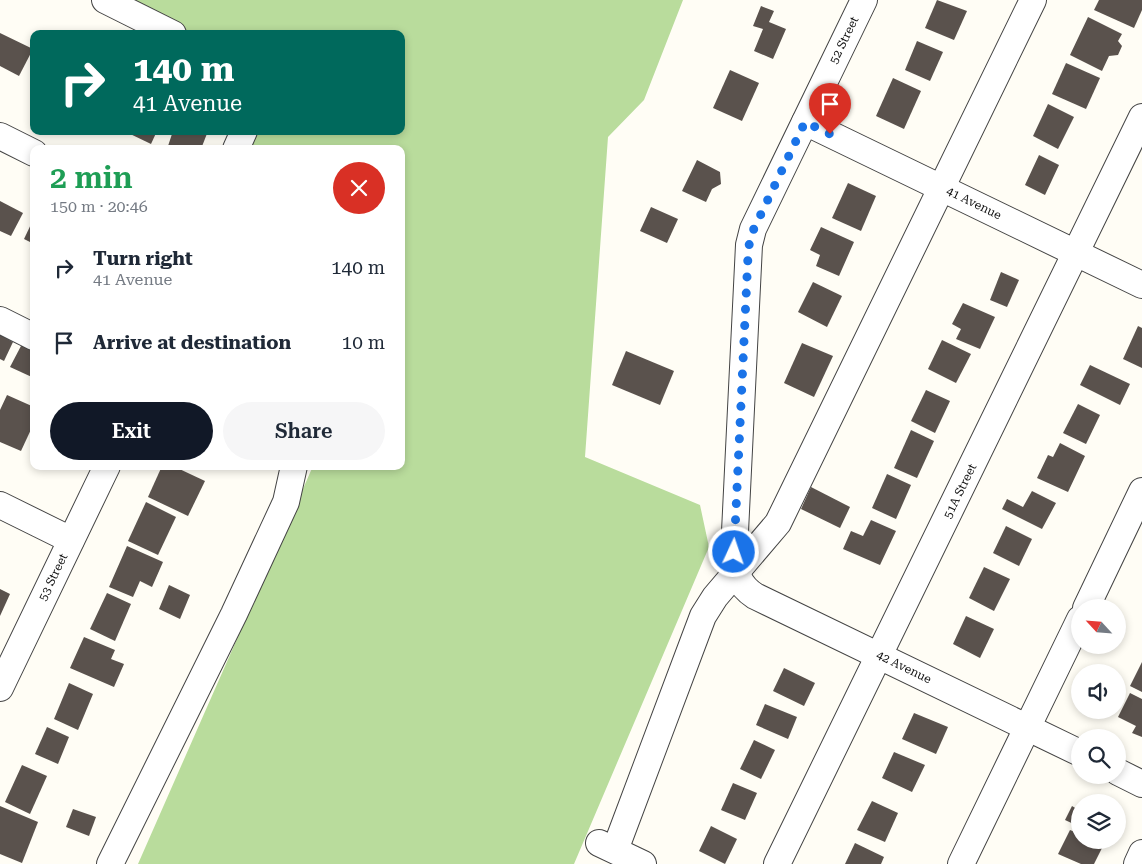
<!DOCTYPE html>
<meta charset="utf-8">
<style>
:root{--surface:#fff;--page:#f6f6f7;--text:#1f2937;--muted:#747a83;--accent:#111827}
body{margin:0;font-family:"Roboto Serif",serif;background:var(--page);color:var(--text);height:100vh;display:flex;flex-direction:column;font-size:19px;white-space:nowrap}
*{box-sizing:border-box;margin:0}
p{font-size:16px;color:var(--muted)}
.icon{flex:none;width:28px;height:28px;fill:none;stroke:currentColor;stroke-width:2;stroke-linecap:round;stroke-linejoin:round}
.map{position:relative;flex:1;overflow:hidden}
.details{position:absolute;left:30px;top:145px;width:375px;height:325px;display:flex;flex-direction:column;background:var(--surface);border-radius:10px;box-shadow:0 2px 8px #0003}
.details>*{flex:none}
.guide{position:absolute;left:30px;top:30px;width:375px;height:105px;border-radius:10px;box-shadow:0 2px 8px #0003;background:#00695c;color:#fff;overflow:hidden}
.needle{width:32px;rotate:296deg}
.buttons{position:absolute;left:1071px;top:599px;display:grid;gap:10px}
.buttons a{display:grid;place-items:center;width:55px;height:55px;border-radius:50%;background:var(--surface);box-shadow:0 2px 8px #0003;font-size:25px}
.pin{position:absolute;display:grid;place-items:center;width:42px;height:42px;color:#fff;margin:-51px -21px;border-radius:50% 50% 50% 0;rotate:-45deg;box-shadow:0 0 5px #0007}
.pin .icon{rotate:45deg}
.me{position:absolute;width:55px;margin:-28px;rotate:3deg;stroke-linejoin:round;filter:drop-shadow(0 0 4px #0008)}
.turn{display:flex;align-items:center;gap:18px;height:105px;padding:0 20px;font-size:22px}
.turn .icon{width:65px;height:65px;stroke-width:2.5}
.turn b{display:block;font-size:35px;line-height:42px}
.round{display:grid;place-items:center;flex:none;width:52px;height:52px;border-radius:26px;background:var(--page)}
.headline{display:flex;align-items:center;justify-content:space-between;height:85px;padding:0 20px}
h1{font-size:30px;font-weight:600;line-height:38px;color:#1e9e55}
.cta{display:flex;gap:10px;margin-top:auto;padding:10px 20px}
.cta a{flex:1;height:58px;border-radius:30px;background:var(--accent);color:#fff;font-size:20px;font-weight:600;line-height:58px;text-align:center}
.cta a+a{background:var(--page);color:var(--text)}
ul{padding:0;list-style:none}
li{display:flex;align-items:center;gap:15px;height:75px;padding:0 20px}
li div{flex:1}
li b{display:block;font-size:19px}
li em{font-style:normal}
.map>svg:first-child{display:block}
</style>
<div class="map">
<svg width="1142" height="864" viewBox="0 0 1142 864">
<rect width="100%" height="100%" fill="#fffdf5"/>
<path fill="#b9dc9c" d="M112,0H683L644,100L608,137L585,457L700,505L709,547L574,864H138L313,466H401V149H241L249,131H401V34H179Z"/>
<g fill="#5a524d">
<path d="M937,0L967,11L954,40L925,28Z"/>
<path d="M1099,0H1142V10L1134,28L1094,10Z"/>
<path d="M761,6L774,11L769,22L786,29L773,59L754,51L763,29L753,26Z"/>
<path d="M1088,17L1122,34L1118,41L1122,46L1118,55L1109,56L1102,71L1070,55Z"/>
<path d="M0,33L33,49L19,76L0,66Z"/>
<path d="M917,41L943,52L930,81L905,70Z"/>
<path d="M1066,63L1100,78L1086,109L1052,94Z"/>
<path d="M730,70L759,83L742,121L713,108Z"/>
<path d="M893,78L921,91L904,129L876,116Z"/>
<path d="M1048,104L1074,117L1058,149L1033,136Z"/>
<path d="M124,131H157L151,144Z"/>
<path d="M173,131H208L201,149H167Z"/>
<path d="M1039,155L1059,165L1045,195L1025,185Z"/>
<path d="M697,160L720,172L721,184L712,189L706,202L682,191Z"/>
<path d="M848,183L876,196L861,231L832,218Z"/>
<path d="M0,201L23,213L11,236L0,231Z"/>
<path d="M651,207L678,219L667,243L640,231Z"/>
<path d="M34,218V244L24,239Z"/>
<path d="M821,227L854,242L839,276L816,266L820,255L810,250Z"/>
<path d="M1001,272L1019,280L1007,307L990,300Z"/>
<path d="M813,282L842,296L827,327L798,312Z"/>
<path d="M963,303L995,317L980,349L956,339L961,329L952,324Z"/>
<path d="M1138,326L1142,328V368L1123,359Z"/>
<path d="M0,335L13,342L4,361L0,359Z"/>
<path d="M942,340L971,354L956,383L928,369Z"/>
<path d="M802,343L833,356L814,397L784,383Z"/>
<path d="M22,344L34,349V378L10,367Z"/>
<path d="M626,351L674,371L660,405L612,385Z"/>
<path d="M1090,365L1130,384L1120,405L1080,385Z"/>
<path d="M926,390L950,401L935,433L911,421Z"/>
<path d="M7,395L34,407V423L21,451L0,442V410Z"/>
<path d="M1078,404L1100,415L1086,444L1063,433Z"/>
<path d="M911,430L934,441L917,478L894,468Z"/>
<path d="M1060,443L1085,456L1068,492L1037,478L1048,455L1053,457Z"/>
<path d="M162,466H173L205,481L188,516L148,497Z"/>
<path d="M887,474L911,485L896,519L872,508Z"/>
<path d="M811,487L850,507L840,528L801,509Z"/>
<path d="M1032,491L1056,503L1042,529L1002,509L1007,499L1023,507Z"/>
<path d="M146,502L176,517L158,555L128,541Z"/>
<path d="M871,520L896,531L880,565L843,549L851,531L863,536Z"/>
<path d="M1006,526L1032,539L1019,566L993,553Z"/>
<path d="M127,546L163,562L152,587L140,581L133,597L109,587Z"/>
<path d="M984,567L1010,579L994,611L969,598Z"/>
<path d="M169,585L190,595L180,619L159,609Z"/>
<path d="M0,589L10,594L0,616Z"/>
<path d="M107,593L131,604L115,641L90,629Z"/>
<path d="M966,616L994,629L980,658L953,644Z"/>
<path d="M84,637L115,650L111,659L124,664L114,687L70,668Z"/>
<path d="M1142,662V692L1130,686Z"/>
<path d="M784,668L815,683L804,706L773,691Z"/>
<path d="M69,683L93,694L78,730L54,719Z"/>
<path d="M1130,693L1142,699V737L1132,733L1136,726L1118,717Z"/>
<path d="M765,704L797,717L788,739L756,725Z"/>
<path d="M914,713L948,727L936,754L902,739Z"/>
<path d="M47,727L69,737L58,764L35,754Z"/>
<path d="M754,740L775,750L761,779L740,769Z"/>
<path d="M894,752L925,765L912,792L882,778Z"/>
<path d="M22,765L47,776L30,814L5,802Z"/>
<path d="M733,783L757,793L745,820L721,810Z"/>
<path d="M872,801L898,813L885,842L857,830Z"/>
<path d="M0,806L38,822L22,863L0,854Z"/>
<path d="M1072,806L1080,811V827L1065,820Z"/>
<path d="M73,809L96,817L89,836L66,827Z"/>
<path d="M711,826L737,839L725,864L699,851Z"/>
<path d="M1070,830L1080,834V840H1094L1104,844L1094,864H1081L1058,854Z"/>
<path d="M855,843L884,857L881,864H845Z"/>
</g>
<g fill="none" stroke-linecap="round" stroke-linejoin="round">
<defs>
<g id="minor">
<path d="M105,0L173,34"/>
<path d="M864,0L753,229L749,245L734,552C735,572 738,585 755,596L1080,753"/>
<path d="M805,122L1142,285"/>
<path d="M0,136L34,153"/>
<path d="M236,149L244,131"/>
<path d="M0,320L34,337"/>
<path d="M0,505L71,540"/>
<path d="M1086,608L1142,491"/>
<path d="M0,688L107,466"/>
<path d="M1118,772L1142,784"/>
<path d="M599,843L643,864"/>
<path d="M615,850L703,616L715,597L778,523L1033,0"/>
<path d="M110,864L234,614L286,502L294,466"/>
<path d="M777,864L1142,117"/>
<path d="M961,864L1080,619"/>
<path d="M1137,864L1142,853"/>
</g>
</defs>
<use href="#minor" stroke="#444" stroke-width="28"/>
<use href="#minor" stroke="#fff" stroke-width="26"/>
</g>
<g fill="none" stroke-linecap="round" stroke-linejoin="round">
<path stroke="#1a73e8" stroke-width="9" stroke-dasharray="0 16.2" d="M734,552L748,256L750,237L805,122L830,134"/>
</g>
<g text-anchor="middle" stroke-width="5" stroke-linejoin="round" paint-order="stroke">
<g font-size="12" fill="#111" stroke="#fff">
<text transform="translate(844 40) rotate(-64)" y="4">52 Street</text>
<text transform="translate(974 203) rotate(26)" y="4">41 Avenue</text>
<text transform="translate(960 491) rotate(-64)" y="4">51A Street</text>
<text transform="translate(53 577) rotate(-64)" y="4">53 Street</text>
<text transform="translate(904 667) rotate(26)" y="4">42 Avenue</text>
</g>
</g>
</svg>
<div class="buttons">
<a><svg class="needle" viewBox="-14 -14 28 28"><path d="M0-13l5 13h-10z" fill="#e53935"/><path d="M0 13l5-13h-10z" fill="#747a83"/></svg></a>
<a><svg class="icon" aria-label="sound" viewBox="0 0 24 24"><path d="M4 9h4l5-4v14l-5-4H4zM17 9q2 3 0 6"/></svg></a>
<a><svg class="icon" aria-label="search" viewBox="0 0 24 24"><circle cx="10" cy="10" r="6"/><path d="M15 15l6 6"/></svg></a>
<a><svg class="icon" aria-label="layers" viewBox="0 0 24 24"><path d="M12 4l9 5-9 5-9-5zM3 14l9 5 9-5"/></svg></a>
</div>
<div class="pin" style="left:830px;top:134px;background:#d93025"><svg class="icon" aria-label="arrive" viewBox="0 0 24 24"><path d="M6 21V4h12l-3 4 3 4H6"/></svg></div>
<svg class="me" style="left:734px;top:552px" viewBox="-20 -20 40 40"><circle r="17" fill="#1a73e8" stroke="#fff" stroke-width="3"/><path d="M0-11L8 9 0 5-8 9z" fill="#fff"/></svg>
<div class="guide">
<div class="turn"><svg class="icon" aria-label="right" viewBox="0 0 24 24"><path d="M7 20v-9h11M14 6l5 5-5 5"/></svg><div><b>140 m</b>41 Avenue</div></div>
</div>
<section class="details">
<div class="headline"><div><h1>2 min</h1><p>150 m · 20:46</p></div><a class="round" style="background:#d93025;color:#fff"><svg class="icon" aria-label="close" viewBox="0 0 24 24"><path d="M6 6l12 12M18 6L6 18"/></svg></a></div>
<ul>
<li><svg class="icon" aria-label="right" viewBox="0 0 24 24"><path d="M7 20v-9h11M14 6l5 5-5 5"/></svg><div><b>Turn right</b><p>41 Avenue</p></div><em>140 m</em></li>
<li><svg class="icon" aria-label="arrive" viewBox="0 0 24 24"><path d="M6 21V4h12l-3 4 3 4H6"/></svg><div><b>Arrive at destination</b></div><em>10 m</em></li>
</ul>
<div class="cta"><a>Exit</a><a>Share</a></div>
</section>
</div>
